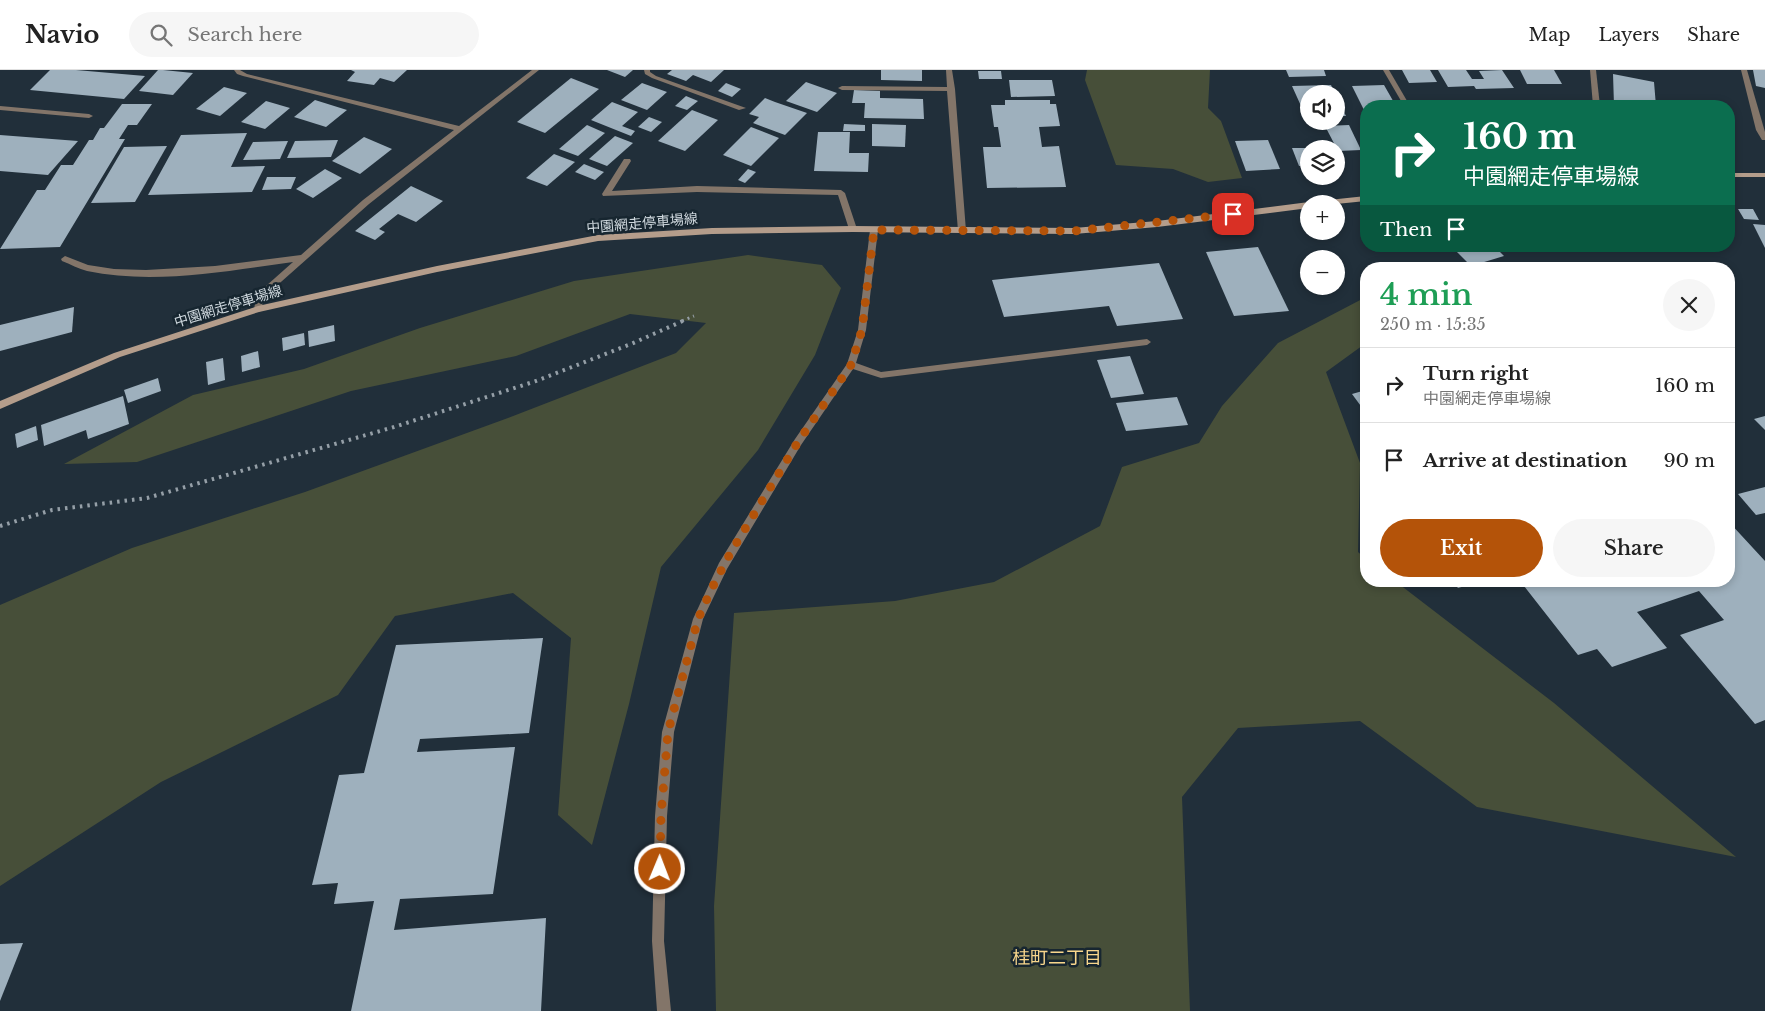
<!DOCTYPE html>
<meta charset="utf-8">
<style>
:root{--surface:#fff;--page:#f6f6f6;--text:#222;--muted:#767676;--line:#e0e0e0;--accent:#b45309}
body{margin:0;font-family:"Libre Baskerville","Noto Sans JP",serif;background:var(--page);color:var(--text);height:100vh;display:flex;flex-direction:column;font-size:19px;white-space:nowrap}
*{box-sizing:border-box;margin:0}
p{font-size:16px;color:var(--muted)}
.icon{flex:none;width:28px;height:28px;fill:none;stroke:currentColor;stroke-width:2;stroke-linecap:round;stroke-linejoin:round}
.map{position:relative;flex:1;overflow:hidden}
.panel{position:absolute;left:1360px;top:192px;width:375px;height:325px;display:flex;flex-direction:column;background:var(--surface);border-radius:20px;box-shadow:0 2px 8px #0003}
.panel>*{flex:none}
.guide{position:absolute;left:1360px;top:30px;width:375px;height:152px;border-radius:20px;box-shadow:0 2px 8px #0003;background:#0b6e4f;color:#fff;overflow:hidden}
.controls{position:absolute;left:1300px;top:15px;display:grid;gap:10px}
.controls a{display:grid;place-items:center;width:45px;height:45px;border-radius:50%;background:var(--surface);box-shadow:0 2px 8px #0003;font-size:25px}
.pin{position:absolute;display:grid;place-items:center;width:42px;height:42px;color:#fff;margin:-21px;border-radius:10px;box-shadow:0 2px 8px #0006}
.me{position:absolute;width:55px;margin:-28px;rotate:1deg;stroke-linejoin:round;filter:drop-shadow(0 0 4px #0008)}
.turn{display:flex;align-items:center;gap:18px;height:105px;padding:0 20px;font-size:22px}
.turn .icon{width:65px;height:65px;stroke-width:2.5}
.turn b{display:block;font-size:35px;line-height:42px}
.then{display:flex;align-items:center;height:48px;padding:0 20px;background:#0003;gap:10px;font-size:19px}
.round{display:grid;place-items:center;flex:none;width:52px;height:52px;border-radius:26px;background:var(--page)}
.head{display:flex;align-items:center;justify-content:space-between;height:85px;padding:0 20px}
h1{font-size:30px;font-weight:600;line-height:38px;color:#1e9e55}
.button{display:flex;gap:10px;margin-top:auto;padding:10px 20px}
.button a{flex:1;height:58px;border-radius:30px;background:var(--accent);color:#fff;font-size:20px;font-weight:600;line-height:58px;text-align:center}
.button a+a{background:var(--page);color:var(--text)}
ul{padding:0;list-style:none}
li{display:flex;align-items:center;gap:15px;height:75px;padding:0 20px;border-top:1px solid var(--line)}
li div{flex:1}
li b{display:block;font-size:19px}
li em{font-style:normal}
header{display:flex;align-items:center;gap:30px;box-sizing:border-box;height:70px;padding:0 25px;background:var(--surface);border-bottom:1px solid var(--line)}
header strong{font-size:24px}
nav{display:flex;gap:28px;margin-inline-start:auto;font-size:18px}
.search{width:350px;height:45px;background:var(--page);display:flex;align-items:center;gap:12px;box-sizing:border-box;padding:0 18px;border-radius:28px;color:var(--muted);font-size:19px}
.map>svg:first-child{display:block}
</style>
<header>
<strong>Navio</strong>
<div class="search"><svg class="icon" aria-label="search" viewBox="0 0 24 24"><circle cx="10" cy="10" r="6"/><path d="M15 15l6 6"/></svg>Search here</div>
<nav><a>Map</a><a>Layers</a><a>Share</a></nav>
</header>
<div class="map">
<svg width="1765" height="941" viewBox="0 0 1765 941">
<rect width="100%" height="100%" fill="#212f3a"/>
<g fill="#474f39">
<path d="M1087,0H1210L1208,38L1221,51L1242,108L1208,112L1173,99L1116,95L1085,10Z"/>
<path d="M748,185L822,195L841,218L815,285L758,380L661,497L629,634L592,775L558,745L571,568L513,523L395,546L338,625L161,712L0,816V535L132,478L305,422L508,348L676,283L706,253L630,244L516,286L351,321L137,392L64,394L193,325L304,299L420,258L574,211Z"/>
<path d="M1366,227V273L1326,302L1360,393L1358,482L1366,489V511H1395L1554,633L1736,787L1477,737L1360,651L1238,658L1182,727L1190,941H716L714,836L734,543L895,531L994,512L1100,456L1122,397L1199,373L1222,336L1278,273Z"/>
</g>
<g fill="#9eb0bd">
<path d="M50,0H76L145,6L124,29L30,20Z"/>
<path d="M158,0H163L193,3L173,25L139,21Z"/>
<path d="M351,0H407L394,12L380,8L374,15L347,11L355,2Z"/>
<path d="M607,0H633L625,7Z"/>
<path d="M672,0H724L711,12L693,5L686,11L667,4Z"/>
<path d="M881,0H922V11L881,10Z"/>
<path d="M1286,0H1324L1326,6L1289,7Z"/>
<path d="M1402,0H1430L1437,12L1409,13Z"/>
<path d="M1438,0H1466L1472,9H1484L1479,1L1502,0L1514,18L1476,19L1474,16L1448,17Z"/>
<path d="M1520,0H1554L1562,14H1527Z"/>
<path d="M1753,0H1765V18L1756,16Z"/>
<path d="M978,1H1001L1002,9H979Z"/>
<path d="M1613,4L1654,12L1656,36H1614Z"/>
<path d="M571,8L599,19L545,63L517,52Z"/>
<path d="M1009,10H1052L1055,26L1011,27Z"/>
<path d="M806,12L837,23L817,42L786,31Z"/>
<path d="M642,13L667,22L647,40L621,30Z"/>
<path d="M726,13L741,19L732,27L718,21Z"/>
<path d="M1331,15L1335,24H1309V47H1306L1292,16Z"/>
<path d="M1384,15L1396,36H1366V44L1352,16Z"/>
<path d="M224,17L247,23L220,46L196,39Z"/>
<path d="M854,20L880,21V28L923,29L924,49L864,48L865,33H852Z"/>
<path d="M686,26L698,31L687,40L675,36Z"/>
<path d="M1336,26L1346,46H1336Z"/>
<path d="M765,28L775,32L807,43L785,65L753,53L759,47L749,44Z"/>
<path d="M315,30L347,40L326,57L294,47Z"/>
<path d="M1005,30H1050V34H1056L1060,56L1039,57L1042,77L1059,76L1066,117L987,118L983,77H1001L998,57H994L991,35H1005Z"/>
<path d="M266,31L290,38L265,59L241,52Z"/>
<path d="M612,32L638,42L622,56L635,61L631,66L591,50Z"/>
<path d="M122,34H152L137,55H128L119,69H125L60,177L0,179L37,120H45L61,95H73L89,70H93L100,58H104Z"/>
<path d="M692,40L718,50L685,81L658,71Z"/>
<path d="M649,47L662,52L651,62L638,57Z"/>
<path d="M844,54L865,55V61H843Z"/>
<path d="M872,54L906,55L905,77L872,76Z"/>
<path d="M587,55L605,63L578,86L559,79Z"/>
<path d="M1349,55L1361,80L1338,81L1325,56Z"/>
<path d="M751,57L779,68L751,96L723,85Z"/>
<path d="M818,62H850L849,83H869L868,102L814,101Z"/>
<path d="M247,63L231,97L265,96L252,122L148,125L181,65Z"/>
<path d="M0,65L78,71L48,105L0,101Z"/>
<path d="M615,66L633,73L607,96L589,89Z"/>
<path d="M364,67L392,79L360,104L332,91Z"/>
<path d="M338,70L331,87L287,88L295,71Z"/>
<path d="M1268,70L1280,99L1246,101L1235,71Z"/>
<path d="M288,71L280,89L243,90L253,72Z"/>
<path d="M167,76L135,132L91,133L124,77Z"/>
<path d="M1292,78H1307L1309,83V95L1299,96Z"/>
<path d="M554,84L575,92L547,116L526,108Z"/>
<path d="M584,94L604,102L595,110L575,102Z"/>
<path d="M325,99L342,108L313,128L296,119Z"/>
<path d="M748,99L756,102L745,113L738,110Z"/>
<path d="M267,107H296L291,119L262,120Z"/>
<path d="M411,116L443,131L416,152L398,144L379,159L385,162L375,170L355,161Z"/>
<path d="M1738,139H1753L1759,150L1744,149Z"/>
<path d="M1753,154L1765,155V178Z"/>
<path d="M1451,176H1494L1504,186L1471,196Z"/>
<path d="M1258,177L1289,241L1234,246L1206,182Z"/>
<path d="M1159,193L1183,249L1117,256L1109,236L1004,247L992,210Z"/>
<path d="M74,237L72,262L0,281V255Z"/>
<path d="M334,255L335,271L309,277L308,261Z"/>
<path d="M304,263L305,275L283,281L282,268Z"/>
<path d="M258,281L260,297L242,302L241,286Z"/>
<path d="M1130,286L1144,324L1111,328L1097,290Z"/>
<path d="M223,288L225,310L208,315L206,292Z"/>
<path d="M158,308L161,321L128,333L124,320Z"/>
<path d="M1366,320V343L1352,324Z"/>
<path d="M123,326L129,354L88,369L86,360L44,376L41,355Z"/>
<path d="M1177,327L1188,355L1126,361L1116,333Z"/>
<path d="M1765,346V360L1754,349Z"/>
<path d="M36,356L38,370L17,378L15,364Z"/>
<path d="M1765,417V443L1756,445L1738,424Z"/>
<path d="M1729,452L1765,491V650L1755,654L1680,565L1724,550L1699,521L1637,542L1667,578L1612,597L1597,579L1578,585L1520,511H1729Z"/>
<path d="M1452,511H1479V512L1458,518Z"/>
<path d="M543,568L529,663L420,669L417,682L515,677L493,824L400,829L394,860L546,848L541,941H351L374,831L334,834L338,813L312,815L339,705L364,703L396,575Z"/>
<path d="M23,873L0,931V874Z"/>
</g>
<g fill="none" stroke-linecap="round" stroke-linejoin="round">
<g fill="#837569" fill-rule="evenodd">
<path d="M234,0H240L247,4L459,56L532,0H539L369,134L264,227L261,241L258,242L254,239L257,224L293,192C226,201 154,215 87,201C79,199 70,194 62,191L61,189L65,186L88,195L114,199L146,200L215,196L301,185L363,130L454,60L243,6L237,4Z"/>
<path d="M644,0H650V2L656,6L746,38L739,40L652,8L645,4Z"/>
<path d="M946,0H952L955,19L966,161L962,164L958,161L947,21L842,20L838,18L842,16L947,17Z"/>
<path d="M1383,0H1389L1410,36H1404Z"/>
<path d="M1590,0H1596L1600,36H1593Z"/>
<path d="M1741,0H1747L1765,62V70H1762L1756,60Z"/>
<path d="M0,36L89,44L93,46L89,48L0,40Z"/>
<path d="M624,89H630L631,91L612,121L697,116L841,120L845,123L857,159L853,162L849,159L838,125L697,122L603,126L602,124Z"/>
<path d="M874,157L878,160L866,260L856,293L881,302L1147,269L1151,272L1147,275L881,308L853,299L801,375L727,499L703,549L674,662L667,746L664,871L671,941H657L652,871L655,746L662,662L693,549L719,493L795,369L847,294L858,260L870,160Z"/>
</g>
<g fill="#b49d8b" fill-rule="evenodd">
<rect x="1729" y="103" width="36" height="4"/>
<path d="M1366,126V131L1336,134H1315L1319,131Z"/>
<path d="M1309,132L1312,134H1309V138L1157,157L1074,164L853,162L712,164L598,171L437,202L259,242L120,287L0,339V331L114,283L258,236L437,196L598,165L712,158L853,156L1074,158L1157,151Z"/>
</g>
<path stroke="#959fa7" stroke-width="3" stroke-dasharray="2 4" stroke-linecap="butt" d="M682,251L694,246"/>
<path stroke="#959fa7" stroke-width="4" stroke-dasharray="2.5 5" stroke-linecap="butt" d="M0,456L52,440L147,428L394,357L536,311L631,274L685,250"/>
</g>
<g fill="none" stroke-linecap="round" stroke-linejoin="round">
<path stroke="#b45309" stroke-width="9" stroke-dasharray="0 16.2" d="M660,799L661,746L668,662L698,549L712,518L731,482L798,372L851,295L862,260L874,160L1074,161L1233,144"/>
</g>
<g text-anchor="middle" stroke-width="5" stroke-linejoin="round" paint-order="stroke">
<g font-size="14" fill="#ced7dd" stroke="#172630">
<text transform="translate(642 153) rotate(-5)" y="5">中園網走停車場線</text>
<text transform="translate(228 236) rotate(-17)" y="5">中園網走停車場線</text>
</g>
<g font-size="18" fill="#f8d68c" stroke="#172630">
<text x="1057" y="894">桂町二丁目</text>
</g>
</g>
</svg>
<div class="controls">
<a><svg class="icon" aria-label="sound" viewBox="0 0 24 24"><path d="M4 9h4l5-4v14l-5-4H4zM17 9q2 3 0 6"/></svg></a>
<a><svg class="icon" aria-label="layers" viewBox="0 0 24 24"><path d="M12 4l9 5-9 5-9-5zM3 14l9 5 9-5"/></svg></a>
<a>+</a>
<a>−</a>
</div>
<div class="pin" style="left:1233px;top:144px;background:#d93025"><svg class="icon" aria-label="arrive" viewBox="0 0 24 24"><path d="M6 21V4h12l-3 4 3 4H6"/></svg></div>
<svg class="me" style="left:660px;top:799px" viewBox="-20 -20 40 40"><circle r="17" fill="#b45309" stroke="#fff" stroke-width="3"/><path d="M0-11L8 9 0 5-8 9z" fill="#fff"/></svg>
<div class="guide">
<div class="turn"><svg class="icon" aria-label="right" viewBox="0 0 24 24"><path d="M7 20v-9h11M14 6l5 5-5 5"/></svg><div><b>160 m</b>中園網走停車場線</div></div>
<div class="then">Then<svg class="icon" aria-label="arrive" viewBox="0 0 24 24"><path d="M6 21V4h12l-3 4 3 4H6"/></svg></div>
</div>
<section class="panel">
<div class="head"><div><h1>4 min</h1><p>250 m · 15:35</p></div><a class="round"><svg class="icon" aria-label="close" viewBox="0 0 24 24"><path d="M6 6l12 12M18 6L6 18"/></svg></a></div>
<ul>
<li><svg class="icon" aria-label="right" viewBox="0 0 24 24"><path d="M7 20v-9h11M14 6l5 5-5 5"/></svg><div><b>Turn right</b><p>中園網走停車場線</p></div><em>160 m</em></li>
<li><svg class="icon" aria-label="arrive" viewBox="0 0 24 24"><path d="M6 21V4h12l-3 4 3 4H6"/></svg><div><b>Arrive at destination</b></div><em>90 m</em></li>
</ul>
<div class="button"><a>Exit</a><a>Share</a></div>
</section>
</div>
